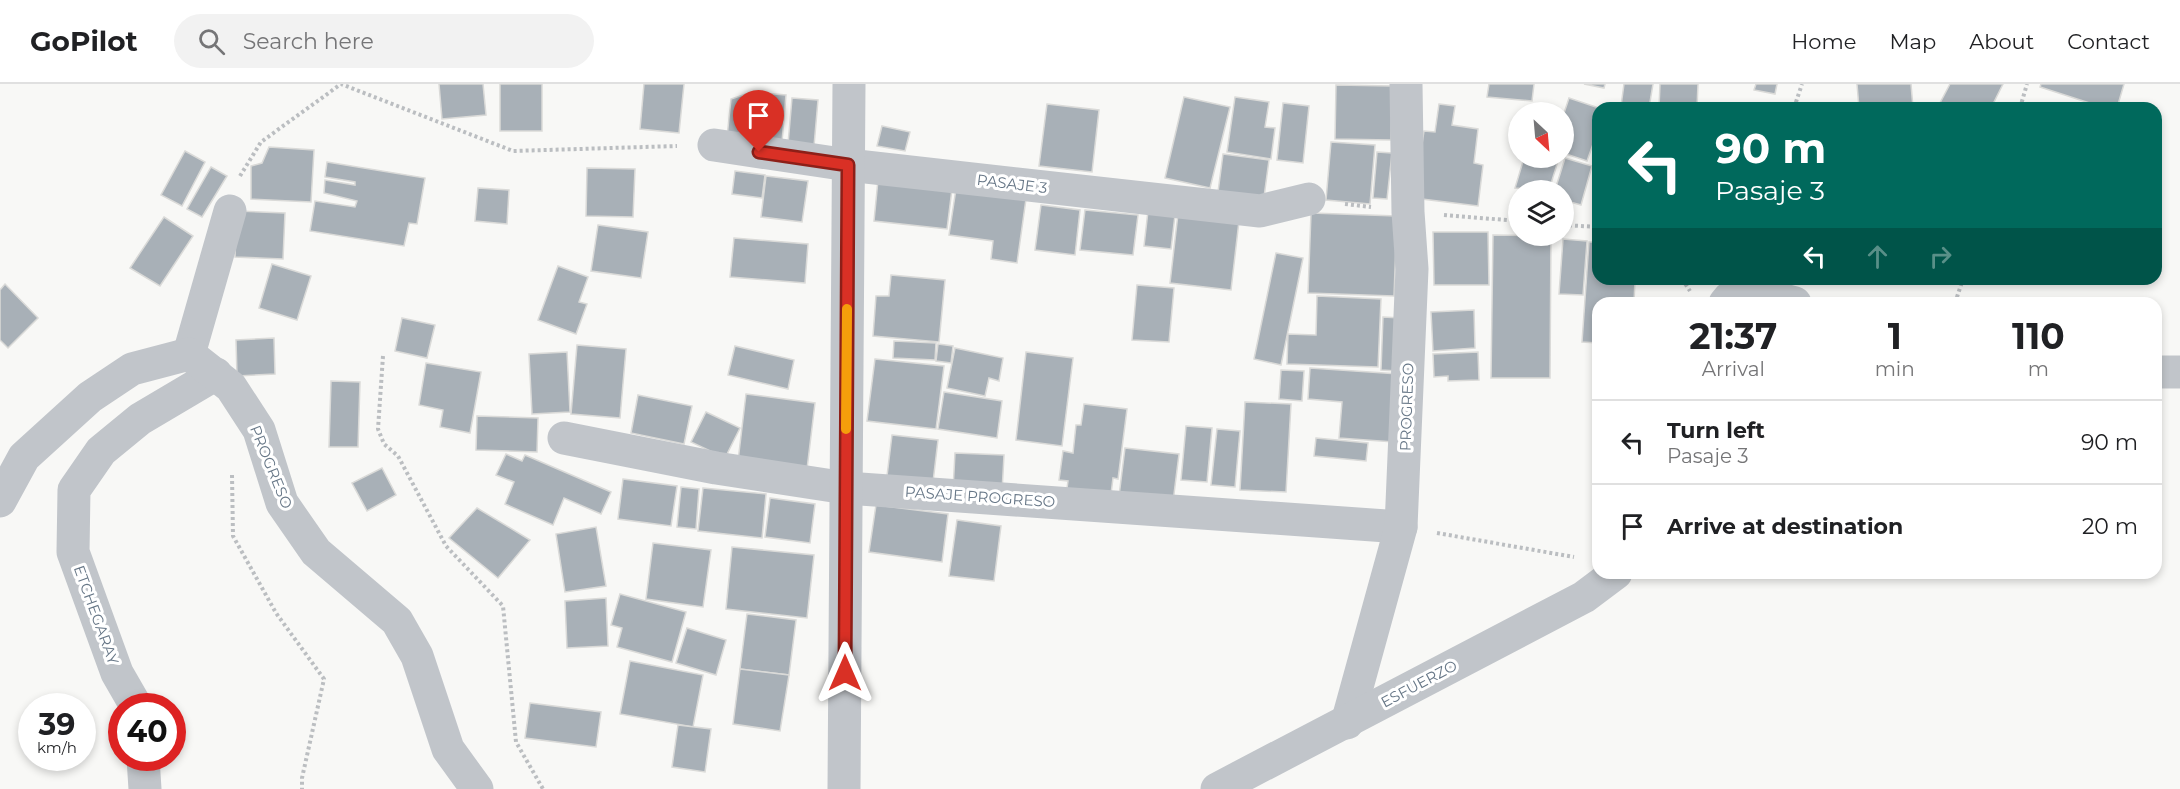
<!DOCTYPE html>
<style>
:root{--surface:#fff;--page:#f2f2f2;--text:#202124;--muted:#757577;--line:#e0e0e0}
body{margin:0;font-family:Montserrat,sans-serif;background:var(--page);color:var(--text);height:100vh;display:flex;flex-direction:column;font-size:22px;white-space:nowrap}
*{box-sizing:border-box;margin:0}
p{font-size:20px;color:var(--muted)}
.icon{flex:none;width:33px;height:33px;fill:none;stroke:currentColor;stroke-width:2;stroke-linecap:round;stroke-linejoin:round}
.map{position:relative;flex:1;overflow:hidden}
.details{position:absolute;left:1592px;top:213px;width:570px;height:282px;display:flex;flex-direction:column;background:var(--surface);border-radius:18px;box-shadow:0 3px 9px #0003}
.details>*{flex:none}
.hud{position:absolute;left:1592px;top:18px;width:570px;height:183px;border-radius:18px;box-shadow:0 3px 9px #0003;background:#00695c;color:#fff;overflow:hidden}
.needle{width:39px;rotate:154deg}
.fabs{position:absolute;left:1508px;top:18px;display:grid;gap:12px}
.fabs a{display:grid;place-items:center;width:66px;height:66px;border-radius:50%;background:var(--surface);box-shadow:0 3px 9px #0003;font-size:30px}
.speed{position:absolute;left:18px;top:609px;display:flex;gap:12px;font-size:30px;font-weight:700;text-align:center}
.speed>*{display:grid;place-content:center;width:78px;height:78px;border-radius:50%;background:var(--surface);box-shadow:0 3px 9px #0003;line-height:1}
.speed small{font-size:15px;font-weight:400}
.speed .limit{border:9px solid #d22;background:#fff;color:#111}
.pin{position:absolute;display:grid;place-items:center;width:51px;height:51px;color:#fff;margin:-62px -26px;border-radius:50% 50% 50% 0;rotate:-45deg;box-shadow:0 0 6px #0007}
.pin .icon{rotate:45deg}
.me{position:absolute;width:66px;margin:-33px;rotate:0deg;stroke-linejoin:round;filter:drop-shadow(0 0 4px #0008)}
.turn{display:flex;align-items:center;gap:21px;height:126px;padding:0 24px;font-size:27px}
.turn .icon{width:78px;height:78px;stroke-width:2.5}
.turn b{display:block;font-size:42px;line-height:51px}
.lanes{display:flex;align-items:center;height:57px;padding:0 24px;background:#0003;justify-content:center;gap:30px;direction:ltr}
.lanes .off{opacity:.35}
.eta{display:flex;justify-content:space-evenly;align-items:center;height:102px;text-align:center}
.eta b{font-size:36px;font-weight:700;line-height:42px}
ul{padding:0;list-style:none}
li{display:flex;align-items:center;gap:18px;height:84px;padding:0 24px;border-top:2px solid var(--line)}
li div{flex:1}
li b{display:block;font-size:22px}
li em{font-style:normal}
header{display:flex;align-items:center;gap:36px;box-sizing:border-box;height:84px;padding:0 30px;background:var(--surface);border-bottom:2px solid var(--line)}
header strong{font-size:28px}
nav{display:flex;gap:33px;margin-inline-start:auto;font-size:21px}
.search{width:420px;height:54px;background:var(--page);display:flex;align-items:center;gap:15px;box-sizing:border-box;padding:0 21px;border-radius:33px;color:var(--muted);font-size:22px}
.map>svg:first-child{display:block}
</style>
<header>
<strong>GoPilot</strong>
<div class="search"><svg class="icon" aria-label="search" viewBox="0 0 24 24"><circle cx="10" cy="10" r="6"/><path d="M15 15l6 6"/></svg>Search here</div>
<nav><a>Home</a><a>Map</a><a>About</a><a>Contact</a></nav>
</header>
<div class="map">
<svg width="2180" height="705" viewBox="0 0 2180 705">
<rect width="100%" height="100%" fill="#f8f8f6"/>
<g fill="#a8b0b7" stroke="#dadad8" stroke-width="1.5">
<path d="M439,0H483L486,31L442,35Z"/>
<rect x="500" y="0" width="42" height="47"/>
<path d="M644,0H684L679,49L640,45Z"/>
<path d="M1489,0H1534L1532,17L1487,13Z"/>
<path d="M1584,0H1605L1604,4Z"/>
<path d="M1624,0H1653L1649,24L1621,22Z"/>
<path d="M1660,0H1698L1697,24H1659Z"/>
<path d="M1756,0H1777L1775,10L1754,6Z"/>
<path d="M1857,0H1911L1913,24H1859Z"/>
<path d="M1950,0H2003L1991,24H1949L1940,19Z"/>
<path d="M2041,0H2124L2117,24H2105L2040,3Z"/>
<path d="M1336,1L1392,2L1391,56L1335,55Z"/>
<path d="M752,8L786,11L782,58L727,53L731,15Z"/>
<path d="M1184,13L1230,23L1210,104L1165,94Z"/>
<path d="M1235,13L1269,18L1265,43L1275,44L1271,75L1227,68Z"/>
<path d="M792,14L818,16L814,62L788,60Z"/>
<path d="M1569,14L1599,24L1598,46L1587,77L1563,69V32Z"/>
<path d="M1283,19L1309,22L1303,79L1277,76Z"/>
<path d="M1047,20L1099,26L1092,88L1039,82Z"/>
<path d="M1439,20L1455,22L1452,41L1478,45L1474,79L1483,81L1478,122L1414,114L1424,47L1435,48Z"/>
<path d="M882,42L910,48L905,67L877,62Z"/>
<path d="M1331,58L1375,61L1370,120L1326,116Z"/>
<path d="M269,63L314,66L311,118L251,115V82L262,79Z"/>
<path d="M185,67L205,78L182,122L161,111Z"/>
<path d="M1377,68L1392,69L1387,115L1373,114Z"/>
<path d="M1223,70L1269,76L1264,113L1218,108Z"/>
<path d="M1524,74H1559L1549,106L1515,104Z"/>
<path d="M1565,74L1592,82L1581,121L1563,116V106H1555Z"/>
<path d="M327,78L425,94L417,140L409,139L404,162L310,147L315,117L355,123L357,117L324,109L325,96L355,101V98L325,93Z"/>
<path d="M211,83L227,92L202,133L187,125Z"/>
<path d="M587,84L635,85L633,133L586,132Z"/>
<path d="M735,87L765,91L762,114L732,110Z"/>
<path d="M766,92L808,97L802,138L761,133Z"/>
<path d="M878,96L952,105L947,145L874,137Z"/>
<path d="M478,104L509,106L507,140L475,137Z"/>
<path d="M956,105L1026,115L1017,179L991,175L993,157L949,151Z"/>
<path d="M1041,121L1080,126L1075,171L1035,166Z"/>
<path d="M1085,126L1138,131L1133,171L1080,166Z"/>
<path d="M237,127L285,129L283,175L235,173Z"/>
<path d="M1148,127L1175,131L1171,165L1144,162Z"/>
<path d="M1311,129L1397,132L1394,212L1308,209Z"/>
<path d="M1178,130L1239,137L1231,206L1170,199Z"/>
<path d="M164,133L193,152L160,202L130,184Z"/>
<path d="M598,141L648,148L641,194L591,187Z"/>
<path d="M1433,148H1488L1489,201H1434Z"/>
<path d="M1493,151L1551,152L1550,294H1491Z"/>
<path d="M734,154L808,160L805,199L730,193Z"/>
<path d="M1563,155L1587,157L1583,211L1559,210Z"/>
<path d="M1589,158H1598V195H1635L1634,219H1598V259L1582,258Z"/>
<path d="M1276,169L1303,174L1281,281L1254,275Z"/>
<path d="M272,180L311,192L297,236L259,224Z"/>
<path d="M558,182L588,193L579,218L587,220L576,250L538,236Z"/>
<path d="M891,191L945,196L939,258L873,252L876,212H889Z"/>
<path d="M5,200L38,234L8,264L0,256V206Z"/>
<path d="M1137,201L1174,204L1169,258L1132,256Z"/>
<path d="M1317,212L1381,215L1378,283L1287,280L1288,250L1316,251Z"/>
<path d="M1474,226L1475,264L1433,267L1431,228Z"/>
<path d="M1383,233L1401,234L1398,287L1381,286Z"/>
<path d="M402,234L435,241L427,274L395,267Z"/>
<path d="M274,254L275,290L237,292L236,256Z"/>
<path d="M894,257L936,259L935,276L893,274Z"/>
<path d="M938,260L953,262L951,279L936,277Z"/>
<path d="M577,261L626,265L620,334L571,330Z"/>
<path d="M735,262L794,276L788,305L728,291Z"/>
<path d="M955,264L1003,274L999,297L989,294L985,312L947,304Z"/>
<path d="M567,268L570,328L532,330L529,270Z"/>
<path d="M1026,268L1073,274L1062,362L1016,356Z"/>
<path d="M1478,268L1479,296L1448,297V292L1434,293L1433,270Z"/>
<path d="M875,275L944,282L936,345L867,337Z"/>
<path d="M426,279L481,288L470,349L440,343L443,326L419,321Z"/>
<path d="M1310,284L1399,290L1394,358L1339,354L1342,318L1308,315Z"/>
<path d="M1281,286L1304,287L1302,317L1279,315Z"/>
<path d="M331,297L360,298L358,363H329Z"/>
<path d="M944,308L1002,317L997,354L938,345Z"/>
<path d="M746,310L815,319L807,385L738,377Z"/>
<path d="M638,311L692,322L684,360L631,349Z"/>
<path d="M1245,318L1291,320L1286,408L1240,406Z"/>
<path d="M1084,320L1127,325L1118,395L1113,394L1110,418L1066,412L1068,397L1059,396L1063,367L1073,369L1076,341H1081Z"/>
<path d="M706,328L740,344L725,374L691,358Z"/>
<path d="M477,332L538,334L537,368L476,366Z"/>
<path d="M1186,342L1212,344L1207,398L1181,396Z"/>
<path d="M1217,345L1240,347L1235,403L1211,401Z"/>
<path d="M892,351L938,356L933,398L887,392Z"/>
<path d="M1316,354L1368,359L1366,377L1314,372Z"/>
<path d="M1125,364L1179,370L1173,418L1119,412Z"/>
<path d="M955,369L1004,371L1002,408L953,406Z"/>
<path d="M506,370L522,377L525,371L611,408L601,430L564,414L553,441L505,420L514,398L496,391Z"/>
<path d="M382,384L396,411L367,427L352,399Z"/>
<path d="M623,395L677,402L671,442L618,435Z"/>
<path d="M681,403L699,405L696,445L677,443Z"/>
<path d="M703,404L766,410L762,454L698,447Z"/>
<path d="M770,414L815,420L810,459L765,453Z"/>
<path d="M876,421L948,430L942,478L869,468Z"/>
<path d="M477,424L530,456L498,494L449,454Z"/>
<path d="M957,436L1001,442L994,497L949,492Z"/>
<path d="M596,443L606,502L565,508L556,450Z"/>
<path d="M653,459L711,466L703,523L646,515Z"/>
<path d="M732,463L814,471L807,534L726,525Z"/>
<path d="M620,510L686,528L672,578L617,563L622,544L611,541Z"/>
<path d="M606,514L608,562L567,564L565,517Z"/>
<path d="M747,530L796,536L789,591L740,585Z"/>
<path d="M687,544L726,556L716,591L676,579Z"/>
<path d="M630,577L703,591L693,643L620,630Z"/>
<path d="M740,585L789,591L780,647L733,640Z"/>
<path d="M530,619L601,628L596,663L525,654Z"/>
<path d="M678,641L711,645L705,688L672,683Z"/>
</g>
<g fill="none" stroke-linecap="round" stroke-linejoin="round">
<g stroke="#bbbec1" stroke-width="4" stroke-dasharray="3 3" stroke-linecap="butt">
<path d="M1794,24L1802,0"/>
<path d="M2020,24L2027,0"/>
<path d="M240,92L261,58L341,0L513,67L677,62"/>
<path d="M1345,120L1371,123"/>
<path d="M1444,131L1518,137"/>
<path d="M1563,141L1598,143"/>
<path d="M1682,195L1690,207"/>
<path d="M1955,219L1963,195"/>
<path d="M383,272L378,345L384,360L398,372L446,462L503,522L516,658L543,705"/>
<path d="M232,391L233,452L276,529L324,595L302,694V705"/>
<path d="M1437,449L1574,473"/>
</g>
<g stroke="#c1c5ca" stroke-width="33">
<path d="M714,61L848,81L1260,127L1309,115"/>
<path d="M1725,219L1730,213L1751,207L1795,219"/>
<path d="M189,270L230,127"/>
<path d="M2156,288H2180"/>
<path d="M564,354L716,384L846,404L1401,443"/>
<path d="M136,622L117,589L73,468L74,406L101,367L140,335L216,290"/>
<path d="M1347,639L1401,443L1412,185L1408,128L1406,0"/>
<path d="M143,674L145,705"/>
<path d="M1217,705L1584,513L1616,489"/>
</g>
<g stroke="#c1c5ca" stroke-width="33">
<path d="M0,417L24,373L90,313L132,285L189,270L231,303L259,346L282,419L316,468L397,537L417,572L448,665L477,705"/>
<path d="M844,705L849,0"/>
</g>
</g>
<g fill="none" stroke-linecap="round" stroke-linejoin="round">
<defs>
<path id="route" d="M759,68L848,81L845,589"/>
</defs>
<use href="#route" stroke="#8d1f18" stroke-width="15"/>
<use href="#route" stroke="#d93025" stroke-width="10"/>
<path stroke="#f59e0b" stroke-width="10" d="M846,345L847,225"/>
</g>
<g text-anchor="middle" stroke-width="6" stroke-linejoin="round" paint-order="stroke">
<g font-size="15" fill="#677787" stroke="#fff">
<text transform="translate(1012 100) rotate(7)" y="5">PASAJE 3</text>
<text transform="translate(1407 323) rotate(-88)" y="5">PROGRESO</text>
<text transform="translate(271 383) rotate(68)" y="5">PROGRESO</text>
<text transform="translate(980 413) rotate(4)" y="5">PASAJE PROGRESO</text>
<text transform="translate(96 531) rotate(70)" y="5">ETCHEGARAY</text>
<text transform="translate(1419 600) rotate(-28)" y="5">ESFUERZO</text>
</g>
</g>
</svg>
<div class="fabs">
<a><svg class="needle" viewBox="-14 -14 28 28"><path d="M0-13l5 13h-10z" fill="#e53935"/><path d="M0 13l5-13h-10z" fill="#757577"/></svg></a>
<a><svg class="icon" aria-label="layers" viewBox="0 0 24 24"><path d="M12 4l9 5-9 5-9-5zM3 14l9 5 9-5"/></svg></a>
</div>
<div class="speed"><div>39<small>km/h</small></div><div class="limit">40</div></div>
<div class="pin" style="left:759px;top:68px;background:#d93025"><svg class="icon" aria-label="arrive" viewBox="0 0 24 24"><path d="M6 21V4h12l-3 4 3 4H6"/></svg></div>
<svg class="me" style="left:845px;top:589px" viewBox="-20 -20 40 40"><path d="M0-17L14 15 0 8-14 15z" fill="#d93025" stroke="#fff" stroke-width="4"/></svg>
<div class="hud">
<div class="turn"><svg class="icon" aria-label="left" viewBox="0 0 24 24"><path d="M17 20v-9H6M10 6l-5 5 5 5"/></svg><div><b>90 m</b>Pasaje 3</div></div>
<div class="lanes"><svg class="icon" aria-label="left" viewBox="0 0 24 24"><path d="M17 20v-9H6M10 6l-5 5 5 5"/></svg><svg class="icon off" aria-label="ahead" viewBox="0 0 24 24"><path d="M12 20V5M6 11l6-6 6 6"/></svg><svg class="icon off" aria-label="right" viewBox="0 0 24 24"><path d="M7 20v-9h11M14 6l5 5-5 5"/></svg></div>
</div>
<section class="details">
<div class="eta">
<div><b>21:37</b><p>Arrival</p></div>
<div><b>1</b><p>min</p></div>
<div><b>110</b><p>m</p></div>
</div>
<ul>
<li><svg class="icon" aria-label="left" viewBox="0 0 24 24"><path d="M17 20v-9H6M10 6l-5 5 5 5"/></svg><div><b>Turn left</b><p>Pasaje 3</p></div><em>90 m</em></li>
<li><svg class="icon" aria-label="arrive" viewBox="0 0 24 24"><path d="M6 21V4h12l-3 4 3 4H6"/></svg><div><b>Arrive at destination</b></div><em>20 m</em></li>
</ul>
</section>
</div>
